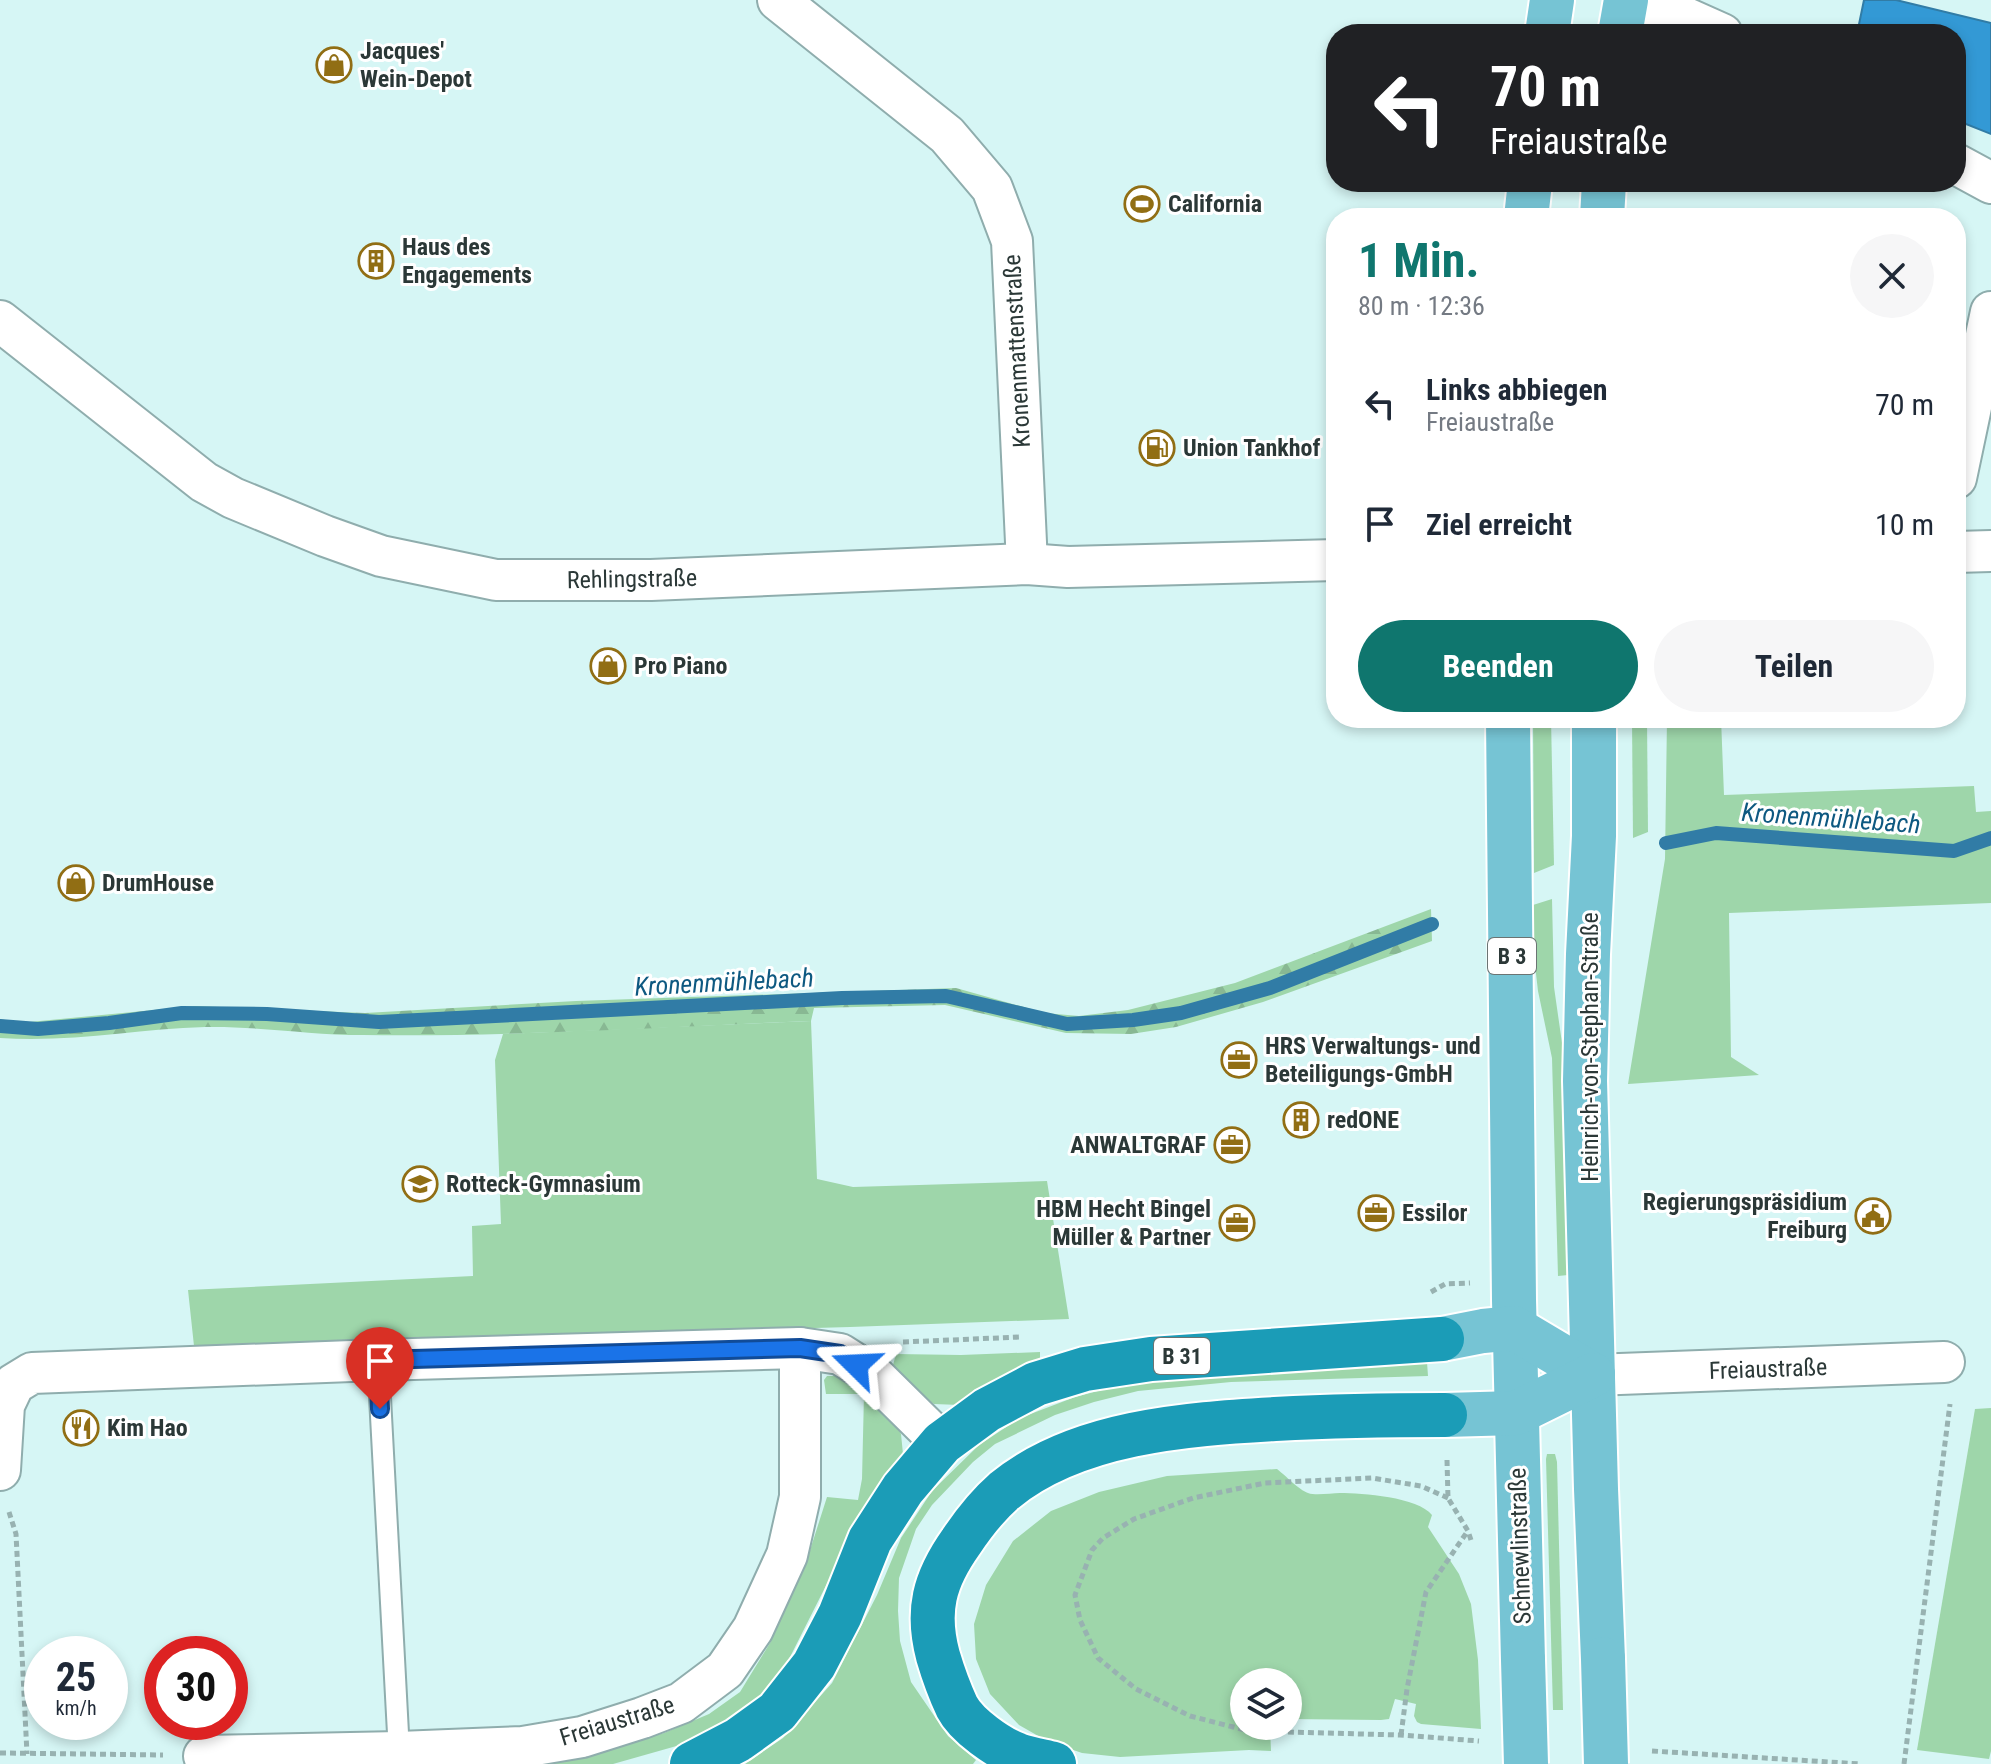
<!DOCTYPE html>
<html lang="de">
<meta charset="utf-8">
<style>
:root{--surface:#fff;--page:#f6f6f7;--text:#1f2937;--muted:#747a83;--accent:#0f766e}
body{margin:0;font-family:"Roboto Condensed",sans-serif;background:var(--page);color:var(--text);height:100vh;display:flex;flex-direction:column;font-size:30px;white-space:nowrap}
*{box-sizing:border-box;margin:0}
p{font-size:26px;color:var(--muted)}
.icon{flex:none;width:44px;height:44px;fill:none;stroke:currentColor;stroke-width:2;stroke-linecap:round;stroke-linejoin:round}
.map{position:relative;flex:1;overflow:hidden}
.panel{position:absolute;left:1326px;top:208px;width:640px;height:520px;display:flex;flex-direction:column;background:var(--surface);border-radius:32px;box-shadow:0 4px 12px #0003}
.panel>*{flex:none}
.hud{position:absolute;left:1326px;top:24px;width:640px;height:168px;border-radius:32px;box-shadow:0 4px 12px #0003;background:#202124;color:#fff;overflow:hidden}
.tools{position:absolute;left:1230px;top:1668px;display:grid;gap:16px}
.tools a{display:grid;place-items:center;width:72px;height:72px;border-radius:50%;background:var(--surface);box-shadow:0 4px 12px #0003;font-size:40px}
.speed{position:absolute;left:24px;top:1636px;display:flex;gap:16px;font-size:40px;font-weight:700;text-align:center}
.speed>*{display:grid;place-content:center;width:104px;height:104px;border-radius:50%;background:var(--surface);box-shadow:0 4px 12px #0003;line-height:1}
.speed small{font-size:20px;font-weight:400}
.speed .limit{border:12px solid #d22;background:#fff;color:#111}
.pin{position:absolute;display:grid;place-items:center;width:68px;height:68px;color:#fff;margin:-82px -34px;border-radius:50% 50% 50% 0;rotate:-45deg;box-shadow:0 0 8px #0007}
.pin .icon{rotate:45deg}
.me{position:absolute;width:88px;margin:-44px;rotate:291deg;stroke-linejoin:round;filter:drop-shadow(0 0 6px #0008)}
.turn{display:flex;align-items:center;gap:28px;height:168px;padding:0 32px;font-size:36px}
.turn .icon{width:104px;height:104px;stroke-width:2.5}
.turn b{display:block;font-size:56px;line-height:68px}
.round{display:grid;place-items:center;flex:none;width:84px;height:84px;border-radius:42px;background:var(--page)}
.headline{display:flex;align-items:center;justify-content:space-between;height:136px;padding:0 32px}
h1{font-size:48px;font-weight:700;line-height:60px;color:var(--accent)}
.button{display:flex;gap:16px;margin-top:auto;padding:16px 32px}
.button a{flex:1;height:92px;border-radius:48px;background:var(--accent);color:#fff;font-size:32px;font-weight:700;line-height:92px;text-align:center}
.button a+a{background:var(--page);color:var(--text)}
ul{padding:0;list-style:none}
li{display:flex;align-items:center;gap:24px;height:120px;padding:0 32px}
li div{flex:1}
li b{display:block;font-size:30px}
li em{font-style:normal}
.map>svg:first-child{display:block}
</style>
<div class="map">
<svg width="1991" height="1764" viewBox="0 0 1991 1764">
<defs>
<pattern id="forest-firs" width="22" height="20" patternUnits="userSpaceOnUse" patternTransform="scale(2)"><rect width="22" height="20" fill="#9ed6aa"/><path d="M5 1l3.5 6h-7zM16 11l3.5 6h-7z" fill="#88b893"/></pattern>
</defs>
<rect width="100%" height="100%" fill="#d6f6f5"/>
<g fill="#9ed6aa">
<path d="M1533,718H1551L1554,865L1534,873Z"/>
<path d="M1632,718H1647L1648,832L1633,838Z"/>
<path d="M1667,718H1721L1724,795L1974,786L1976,812L1991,811V903L1729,913L1731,1057L1759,1075L1628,1084L1665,859Z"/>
<path d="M1552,899L1554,987L1564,1057L1568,1275L1558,1276L1552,1058L1538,991L1535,965L1533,905Z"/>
<path d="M811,1021L817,1179L853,1187L1047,1181L1069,1319L850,1327L194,1346L188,1290L473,1276L472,1226L501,1224L495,1060L503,1034Z"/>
<path d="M1040,1352V1364L960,1405L934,1404L919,1394L893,1365L896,1354L961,1355Z"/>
<path d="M1427,1362L1428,1376L1231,1382L1138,1391L1094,1402L1055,1415L995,1444L973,1462L932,1505L916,1529L899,1578L898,1611L900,1641L911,1682L948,1736L976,1760L973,1764H745L783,1738L832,1683L877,1595L901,1538L932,1491L979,1445L1020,1418L1075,1397L1136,1381Z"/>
<path d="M827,1376H848L888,1408L901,1434L903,1454L854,1530L786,1665L757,1701L718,1728L680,1745L613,1764H463L616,1747L664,1733L709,1714L740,1692L770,1643L804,1569L827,1497L858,1500L862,1479L864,1394H826L824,1380Z"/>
<path d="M1991,1408V1751L1989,1759L1917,1750L1975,1409Z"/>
<path d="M1547,1454H1555L1557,1462L1563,1710H1553L1546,1459Z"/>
<path d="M1277,1469C1285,1475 1299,1490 1308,1493C1316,1496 1331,1493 1340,1493C1362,1493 1418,1497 1432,1515L1428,1527L1459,1574L1471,1604L1478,1660L1481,1729L1421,1724L1417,1722L1414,1716L1416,1704L1395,1699L1389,1719L1381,1720L1288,1719V1682H1244V1726H1270L1271,1751L1249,1750L1120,1757L1082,1753L1047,1741L1019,1725L990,1694L976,1659L974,1624L986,1585L1013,1541L1051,1511L1099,1492L1167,1476Z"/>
</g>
<path fill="url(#forest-firs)" d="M1431,909L1432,941L1263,1002L1176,1027L1131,1034L1066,1033L945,1005L814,1008L811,1021C662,1027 512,1037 363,1035C310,1035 258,1026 205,1027C136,1029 70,1043 0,1038V1019L19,1023L195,1006L365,1013L576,1001L956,988L1045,1013L1079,1016L1128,1010L1235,983Z"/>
<path fill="#3399d5" stroke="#317ca6" stroke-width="2" d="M1864,0H1896L1991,23V134L1956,120V34H1857Z"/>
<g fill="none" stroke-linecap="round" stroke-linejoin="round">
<g stroke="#317ca6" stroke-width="14">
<path d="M1666,843L1716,833L1954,851L1991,838"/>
<path d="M0,1026L38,1029L109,1023L182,1013L267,1014L379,1022L842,998L946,996L1067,1024L1133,1020L1181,1013L1270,988L1432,924"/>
</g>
<defs>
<path id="lane" d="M378,1360L399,1752"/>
<g id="street">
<path d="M778,0L947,135L992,188L1012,241L1027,564"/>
<path d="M1636,0L1686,18L1722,34"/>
<path d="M1956,164L1991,183"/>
<path d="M0,321L204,482L233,498L325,536L381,556L496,580H651L1027,564L1068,567L1336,560"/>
<path d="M1956,478L1991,312"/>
<path d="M1956,552L1991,551"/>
<path d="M1593,1375L1944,1362"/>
<path d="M0,1470L4,1405L14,1384L32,1373L378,1360L800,1348L840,1354L873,1375L942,1443"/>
<path d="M204,1756L399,1752L523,1747L582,1737L642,1718L681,1703L725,1670L753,1629L787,1555L800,1497V1348"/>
</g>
<g id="primary">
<path d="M1547,34L1552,0"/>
<path d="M1620,34L1626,0"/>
<path d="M1526,218L1530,182"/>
<path d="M1602,218L1604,182"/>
<path d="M1508,718L1514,1300L1523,1660"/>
<path d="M1594,718V836L1588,954L1585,1081L1596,1489L1603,1659"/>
<path d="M1442,1339L1483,1331L1514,1328L1593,1375"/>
<path d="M1445,1415L1516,1413L1593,1375"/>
</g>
<g id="highway">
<path d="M692,1764L738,1740L777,1712L814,1665L840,1615L870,1540L903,1489L942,1443L987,1410L1036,1384L1085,1369L1151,1359L1442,1339"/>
<path d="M1054,1764C1042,1761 1030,1759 1018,1755C999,1748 967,1726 957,1707C950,1692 943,1673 938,1656C926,1611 934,1580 961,1542C973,1524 988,1505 1004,1491C1075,1432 1186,1424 1275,1419C1332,1416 1388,1415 1445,1415"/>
</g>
</defs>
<use href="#lane" stroke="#8fadad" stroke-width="24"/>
<use href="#street" stroke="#8fadad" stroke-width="44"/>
<use href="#primary" stroke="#fff" stroke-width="48"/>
<use href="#highway" stroke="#fff" stroke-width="48"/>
<g stroke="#98b2b1" stroke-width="5" stroke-dasharray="6 4" stroke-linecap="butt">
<path d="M1431,1292L1445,1284L1470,1283"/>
<path d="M903,1342L1021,1337"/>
<path d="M1447,1460L1448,1498L1468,1531L1471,1540"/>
<path d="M1448,1498L1421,1486L1372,1478L1265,1483L1193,1498L1134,1519L1103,1538L1092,1550L1075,1595L1080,1620L1098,1658L1136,1689L1190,1716L1249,1731L1400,1735L1479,1741"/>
<path d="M9,1512L16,1534L27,1754"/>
<path d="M1401,1735L1407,1689L1426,1592L1467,1532"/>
<path d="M1652,1751L1861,1764"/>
<path d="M0,1753L163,1755"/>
<path d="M1904,1764L1950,1404"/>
</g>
<use href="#lane" stroke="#fff" stroke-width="20"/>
<use href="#street" stroke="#fff" stroke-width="40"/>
<use href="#primary" stroke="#76c4d4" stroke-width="44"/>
<use href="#highway" stroke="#1b9cb7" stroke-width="44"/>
<defs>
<g id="primary-bridge">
<path d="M1603,1659L1606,1764"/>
<path d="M1523,1660L1526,1764"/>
</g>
</defs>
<use href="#primary-bridge" stroke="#fff" stroke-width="48" stroke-linecap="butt"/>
<use href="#primary-bridge" stroke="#76c4d4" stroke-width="44"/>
</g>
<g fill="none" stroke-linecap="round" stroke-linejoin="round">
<defs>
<path id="route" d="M380,1409L378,1360L800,1348L840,1354L856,1365"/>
</defs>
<use href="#route" stroke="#114b97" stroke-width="20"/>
<use href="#route" stroke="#1a73e8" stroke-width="14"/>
</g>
<defs>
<symbol id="shop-ring" viewBox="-11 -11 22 22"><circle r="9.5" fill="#fff" stroke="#916e14" stroke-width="1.5"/><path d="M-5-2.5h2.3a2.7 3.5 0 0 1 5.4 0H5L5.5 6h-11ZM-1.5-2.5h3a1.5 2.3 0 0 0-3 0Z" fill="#916e14"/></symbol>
<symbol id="stadium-ring" viewBox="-11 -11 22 22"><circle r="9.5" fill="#fff" stroke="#916e14" stroke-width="1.5"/><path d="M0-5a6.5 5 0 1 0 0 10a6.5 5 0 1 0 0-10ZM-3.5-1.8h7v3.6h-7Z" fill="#916e14"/></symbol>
<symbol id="building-ring" viewBox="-11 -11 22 22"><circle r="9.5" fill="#fff" stroke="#916e14" stroke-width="1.5"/><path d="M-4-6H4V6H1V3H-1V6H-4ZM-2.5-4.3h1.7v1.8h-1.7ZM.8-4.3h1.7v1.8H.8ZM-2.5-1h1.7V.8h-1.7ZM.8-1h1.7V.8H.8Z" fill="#916e14"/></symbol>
<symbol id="fuel-ring" viewBox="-11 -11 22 22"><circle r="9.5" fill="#fff" stroke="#916e14" stroke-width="1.5"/><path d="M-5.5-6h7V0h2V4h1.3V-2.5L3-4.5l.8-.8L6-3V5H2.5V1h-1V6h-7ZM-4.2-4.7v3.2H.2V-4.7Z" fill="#916e14"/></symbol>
<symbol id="office-ring" viewBox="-11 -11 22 22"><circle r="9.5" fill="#fff" stroke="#916e14" stroke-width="1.5"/><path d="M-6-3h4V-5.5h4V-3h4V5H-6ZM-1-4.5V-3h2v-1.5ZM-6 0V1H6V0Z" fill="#916e14"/></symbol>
<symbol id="school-ring" viewBox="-11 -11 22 22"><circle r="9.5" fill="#fff" stroke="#916e14" stroke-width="1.5"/><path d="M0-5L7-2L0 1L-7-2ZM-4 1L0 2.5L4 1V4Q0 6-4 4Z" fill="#916e14"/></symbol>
<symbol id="civic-ring" viewBox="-11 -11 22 22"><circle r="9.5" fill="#fff" stroke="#916e14" stroke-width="1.5"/><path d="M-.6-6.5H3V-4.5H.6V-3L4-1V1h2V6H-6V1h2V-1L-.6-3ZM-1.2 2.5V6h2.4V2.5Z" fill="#916e14"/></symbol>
<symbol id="restaurant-ring" viewBox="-11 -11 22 22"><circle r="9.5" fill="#fff" stroke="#916e14" stroke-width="1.5"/><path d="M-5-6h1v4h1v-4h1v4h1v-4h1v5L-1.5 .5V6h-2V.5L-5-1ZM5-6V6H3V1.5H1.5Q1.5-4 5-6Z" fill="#916e14"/></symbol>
</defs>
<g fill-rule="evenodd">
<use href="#shop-ring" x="314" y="45" width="40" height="40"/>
<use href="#stadium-ring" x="1122" y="184" width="40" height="40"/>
<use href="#building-ring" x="356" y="241" width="40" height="40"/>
<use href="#fuel-ring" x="1137" y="428" width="40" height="40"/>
<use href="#shop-ring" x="588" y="646" width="40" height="40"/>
<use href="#shop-ring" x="56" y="863" width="40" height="40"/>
<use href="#office-ring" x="1219" y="1040" width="40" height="40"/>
<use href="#building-ring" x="1281" y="1100" width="40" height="40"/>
<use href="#office-ring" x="1212" y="1125" width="40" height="40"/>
<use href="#school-ring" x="400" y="1164" width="40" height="40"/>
<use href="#office-ring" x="1356" y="1193" width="40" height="40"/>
<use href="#civic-ring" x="1853" y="1196" width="40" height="40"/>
<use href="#office-ring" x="1217" y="1203" width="40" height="40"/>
<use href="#restaurant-ring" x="61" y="1408" width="40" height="40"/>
</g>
<g text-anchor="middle" stroke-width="6" stroke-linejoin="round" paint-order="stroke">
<g fill="#fff" stroke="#6b7473" stroke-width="2">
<rect x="1488" y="938" width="48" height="36" rx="6"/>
<rect x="1154" y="1338" width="56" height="36" rx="6"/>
</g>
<g font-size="22" font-weight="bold" fill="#2b3837">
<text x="1512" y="964">B 3</text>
<text x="1182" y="1364">B 31</text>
</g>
<g font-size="24" font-weight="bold" fill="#2b3837" stroke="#fff" text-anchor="start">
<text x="360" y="59">Jacques'<tspan x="360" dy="28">Wein-Depot</tspan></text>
<text x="1168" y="212">California</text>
<text x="402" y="255">Haus des<tspan x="402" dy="28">Engagements</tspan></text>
<text x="1183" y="456">Union Tankhof</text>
<text x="634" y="674">Pro Piano</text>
<text x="102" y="891">DrumHouse</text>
<text x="1265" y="1054">HRS Verwaltungs- und<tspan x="1265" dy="28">Beteiligungs-GmbH</tspan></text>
<text x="1327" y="1128">redONE</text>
<text x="1206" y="1153" text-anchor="end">ANWALTGRAF</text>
<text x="446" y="1192">Rotteck-Gymnasium</text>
<text x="1847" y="1210" text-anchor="end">Regierungspräsidium<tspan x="1847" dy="28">Freiburg</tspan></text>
<text x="1211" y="1217" text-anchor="end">HBM Hecht Bingel<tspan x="1211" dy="28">Müller &amp; Partner</tspan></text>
<text x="1402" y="1221">Essilor</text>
<text x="107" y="1436">Kim Hao</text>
</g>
<g font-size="24" fill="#2b3837" stroke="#fff">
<text transform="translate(1017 351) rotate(-93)" y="8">Kronenmattenstraße</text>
<text transform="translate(632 579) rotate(-1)" y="8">Rehlingstraße</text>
<text transform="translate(1590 1047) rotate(-90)" y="8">Heinrich-von-Stephan-Straße</text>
<text transform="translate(1768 1369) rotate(-2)" y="8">Freiaustraße</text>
<text transform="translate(1520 1546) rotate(-92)" y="8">Schnewlinstraße</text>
<text transform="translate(617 1721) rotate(-17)" y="8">Freiaustraße</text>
</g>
<g font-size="26" font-style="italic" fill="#0e5981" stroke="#fff">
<text transform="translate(1831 818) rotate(4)" y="9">Kronenmühlebach</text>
<text transform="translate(724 982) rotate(-3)" y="9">Kronenmühlebach</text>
</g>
</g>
</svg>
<div class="tools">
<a><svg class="icon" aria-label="layers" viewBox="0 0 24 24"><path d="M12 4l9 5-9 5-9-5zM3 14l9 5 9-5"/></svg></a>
</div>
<div class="speed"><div>25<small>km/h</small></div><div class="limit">30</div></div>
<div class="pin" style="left:380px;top:1409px;background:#d93025"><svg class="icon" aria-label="arrive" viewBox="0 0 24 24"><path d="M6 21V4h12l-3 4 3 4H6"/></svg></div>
<svg class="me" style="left:856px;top:1365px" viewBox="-20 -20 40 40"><path d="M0-17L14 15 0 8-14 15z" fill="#1a73e8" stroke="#fff" stroke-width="4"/></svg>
<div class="hud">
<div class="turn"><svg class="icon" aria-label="left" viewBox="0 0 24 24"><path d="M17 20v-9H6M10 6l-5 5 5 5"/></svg><div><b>70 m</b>Freiaustraße</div></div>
</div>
<section class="panel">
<div class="headline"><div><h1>1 Min.</h1><p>80 m · 12:36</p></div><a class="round"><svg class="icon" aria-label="close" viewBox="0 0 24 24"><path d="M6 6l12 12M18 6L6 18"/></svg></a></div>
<ul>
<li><svg class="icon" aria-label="left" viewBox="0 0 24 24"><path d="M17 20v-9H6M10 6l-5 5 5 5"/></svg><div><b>Links abbiegen</b><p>Freiaustraße</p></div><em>70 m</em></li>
<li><svg class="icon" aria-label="arrive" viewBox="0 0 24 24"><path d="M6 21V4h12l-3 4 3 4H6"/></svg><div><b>Ziel erreicht</b></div><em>10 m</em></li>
</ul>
<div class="button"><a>Beenden</a><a>Teilen</a></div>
</section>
</div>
